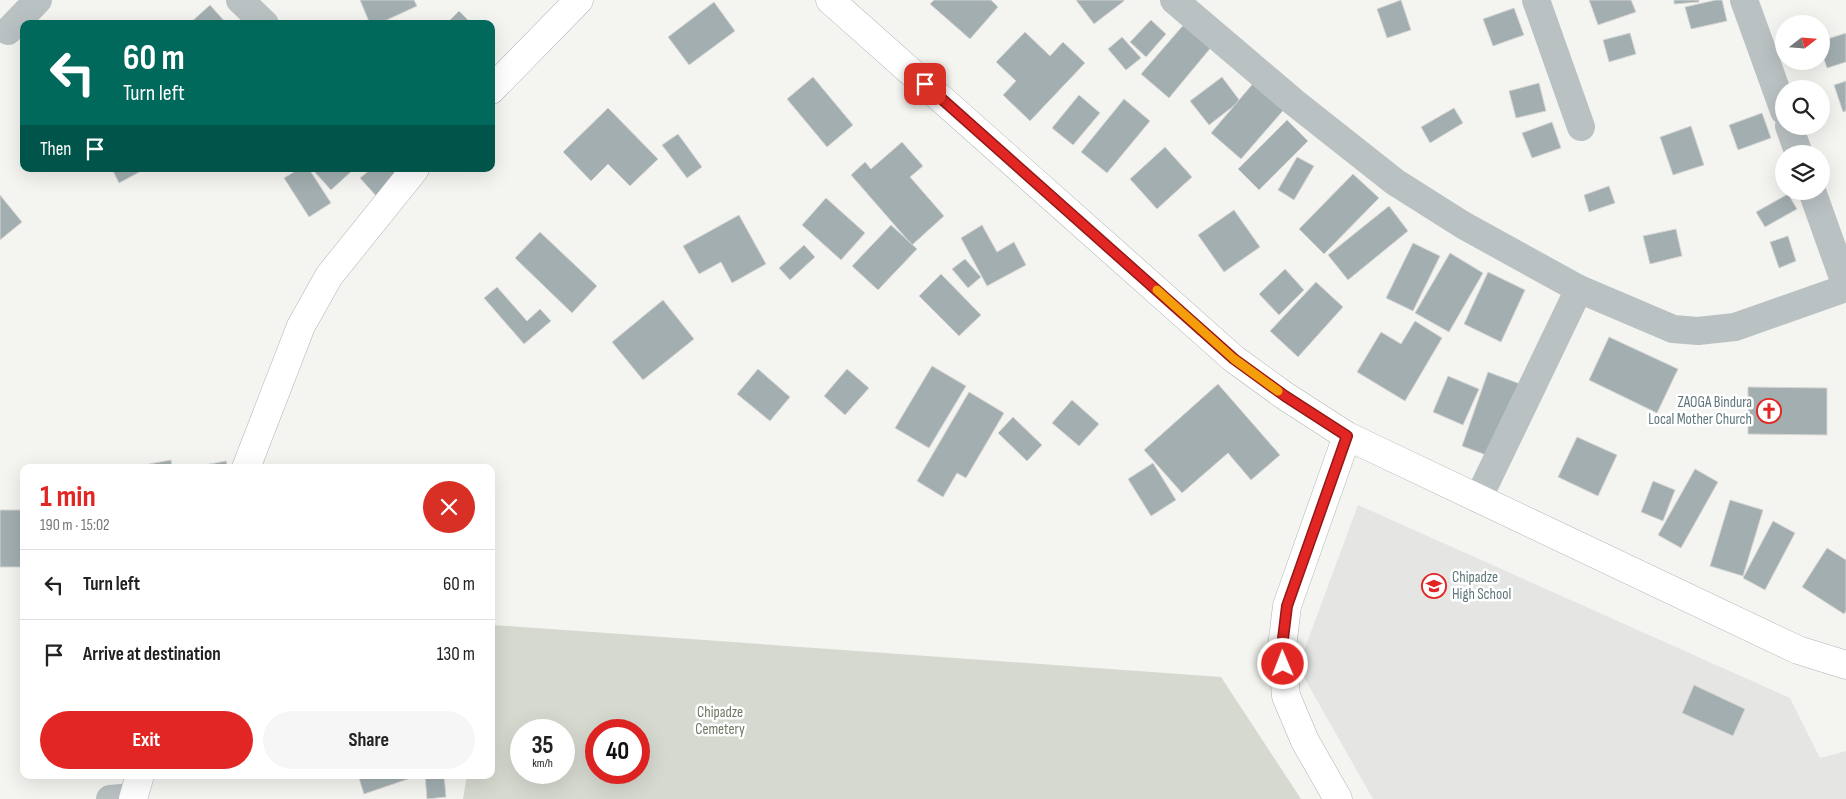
<!DOCTYPE html>
<meta charset="utf-8">
<style>
:root{--surface:#fff;--page:#f6f6f6;--text:#222;--muted:#767676;--line:#e0e0e0;--accent:#e12624}
body{margin:0;font-family:"Sofia Sans Condensed",sans-serif;background:var(--page);color:var(--text);height:100vh;display:flex;flex-direction:column;font-size:19px;white-space:nowrap}
*{box-sizing:border-box;margin:0}
p{font-size:16px;color:var(--muted)}
.icon{flex:none;width:28px;height:28px;fill:none;stroke:currentColor;stroke-width:2;stroke-linecap:round;stroke-linejoin:round}
.map{position:relative;flex:1;overflow:hidden}
.side{position:absolute;left:20px;top:464px;width:475px;height:315px;display:flex;flex-direction:column;background:var(--surface);border-radius:10px;box-shadow:0 5px 20px #0002}
.side>*{flex:none}
.guide{position:absolute;left:20px;top:20px;width:475px;height:152px;border-radius:10px;box-shadow:0 5px 20px #0002;background:#00695c;color:#fff;overflow:hidden}
.needle{width:32px;rotate:73deg}
.tools{position:absolute;left:1775px;top:15px;display:grid;gap:10px}
.tools a{display:grid;place-items:center;width:55px;height:55px;border-radius:50%;background:var(--surface);box-shadow:0 5px 20px #0002;font-size:25px}
.speed{position:absolute;left:510px;top:719px;display:flex;gap:10px;font-size:25px;font-weight:700;text-align:center}
.speed>*{display:grid;place-content:center;width:65px;height:65px;border-radius:50%;background:var(--surface);box-shadow:0 5px 20px #0002;line-height:1}
.speed small{font-size:12px;font-weight:400}
.speed .limit{border:8px solid #d22;background:#fff;color:#111}
.pin{position:absolute;display:grid;place-items:center;width:42px;height:42px;color:#fff;margin:-21px;border-radius:10px;box-shadow:0 2px 8px #0006}
.me{position:absolute;width:55px;margin:-28px;rotate:359deg;stroke-linejoin:round;filter:drop-shadow(0 0 4px #0008)}
.turn{display:flex;align-items:center;gap:18px;height:105px;padding:0 20px;font-size:22px}
.turn .icon{width:65px;height:65px;stroke-width:2.5}
.turn b{display:block;font-size:35px;line-height:42px}
.then{display:flex;align-items:center;height:48px;padding:0 20px;background:#0003;gap:10px;font-size:19px}
.round{display:grid;place-items:center;flex:none;width:52px;height:52px;border-radius:26px;background:var(--page)}
.summary{display:flex;align-items:center;justify-content:space-between;height:85px;padding:0 20px}
h1{font-size:30px;font-weight:700;line-height:38px;color:var(--accent)}
.action{display:flex;gap:10px;margin-top:auto;padding:10px 20px}
.action a{flex:1;height:58px;border-radius:30px;background:var(--accent);color:#fff;font-size:20px;font-weight:700;line-height:58px;text-align:center}
.action a+a{background:var(--page);color:var(--text)}
ul{padding:0;list-style:none}
li{display:flex;align-items:center;gap:15px;height:70px;padding:0 20px;border-top:1px solid var(--line)}
li div{flex:1}
li b{display:block;font-size:19px}
li em{font-style:normal}
.map>svg:first-child{display:block}
</style>
<div class="map">
<svg width="1846" height="799" viewBox="0 0 1846 799">
<rect width="100%" height="100%" fill="#f4f4f0"/>
<path fill="#e5e5e4" d="M1358,505L1790,698L1820,758L1846,751V799H1373L1298,667Z"/>
<path fill="#d5d9cf" fill-rule="evenodd" d="M493,625L1221,677L1301,799H463L467,775H491V634ZM521,730H564V772H521ZM596,730H639V772H596Z"/>
<g fill="#a2aeb0" stroke="#d6d5d3">
<path d="M360,0H414L417,6L378,24H370Z"/>
<path d="M934,0H991L998,7L970,39L930,4Z"/>
<path d="M1076,0H1124V1L1094,24Z"/>
<path d="M1401,0L1411,30L1387,38L1377,9Z"/>
<path d="M1589,0H1631L1636,12L1598,25Z"/>
<path d="M1674,0H1699V2L1674,4Z"/>
<path d="M1716,0H1722L1727,21L1691,29L1685,7Z"/>
<path d="M714,2L735,31L689,65L668,37Z"/>
<path d="M210,5L227,24H189Z"/>
<path d="M1514,8L1524,35L1493,46L1483,19Z"/>
<path d="M459,11L472,24H446Z"/>
<path d="M1151,20L1166,34L1146,57L1130,42Z"/>
<path d="M1186,22L1213,45L1169,98L1141,74Z"/>
<path d="M1025,32L1050,56L1063,42L1085,63L1030,121L1003,95L1016,81L996,62Z"/>
<path d="M1630,33L1636,54L1609,62L1603,40Z"/>
<path d="M1846,33V62L1827,68L1821,50V41Z"/>
<path d="M1122,37L1141,58L1126,70L1108,49Z"/>
<path d="M813,77L853,125L827,147L787,99Z"/>
<path d="M1222,77L1240,101L1209,125L1190,101Z"/>
<path d="M1256,80L1287,106L1241,159L1211,133Z"/>
<path d="M1846,81V111L1843,112L1834,85Z"/>
<path d="M1539,83L1546,111L1516,118L1509,91Z"/>
<path d="M1079,95L1100,113L1073,145L1052,128Z"/>
<path d="M1124,99L1150,121L1107,173L1081,152Z"/>
<path d="M608,108L658,159L630,186L608,164L591,181L563,152Z"/>
<path d="M1454,108L1463,123L1430,143L1421,127Z"/>
<path d="M1762,113L1771,138L1738,150L1729,125Z"/>
<path d="M1287,120L1308,141L1259,190L1238,169Z"/>
<path d="M1552,122L1561,148L1532,158L1522,133Z"/>
<path d="M1691,126L1704,165L1673,175L1660,137Z"/>
<path d="M678,134L702,167L687,178L662,145Z"/>
<path d="M902,142L923,166L910,177L944,216L912,245L851,175L865,162L871,169Z"/>
<path d="M1165,147L1192,177L1157,209L1130,179Z"/>
<path d="M1297,157L1314,166L1294,200L1278,190Z"/>
<path d="M112,169H145L119,183Z"/>
<path d="M299,169H309L331,203L309,217L284,178Z"/>
<path d="M312,169H354L331,190Z"/>
<path d="M371,169H403L378,198L360,178Z"/>
<path d="M1353,174L1379,198L1324,254L1299,229Z"/>
<path d="M1609,186L1615,203L1589,212L1584,195Z"/>
<path d="M1788,194L1797,209L1765,227L1756,212Z"/>
<path d="M0,195L22,222L0,240Z"/>
<path d="M826,198L865,233L841,260L802,225Z"/>
<path d="M1389,206L1408,231L1348,280L1328,255Z"/>
<path d="M1234,210L1260,247L1224,272L1198,235Z"/>
<path d="M739,215L766,264L732,283L721,262L699,274L683,246Z"/>
<path d="M891,225L917,249L878,290L852,266Z"/>
<path d="M982,225L997,252L1014,242L1026,265L987,286L961,238Z"/>
<path d="M1676,229L1682,256L1650,264L1643,236Z"/>
<path d="M540,232L597,286L572,313L515,258Z"/>
<path d="M1788,236L1796,261L1779,268L1770,242Z"/>
<path d="M1413,243L1440,256L1413,311L1386,298Z"/>
<path d="M804,245L815,257L790,280L779,268Z"/>
<path d="M1450,253L1483,273L1449,332L1415,313Z"/>
<path d="M965,259L981,277L968,288L952,269Z"/>
<path d="M1285,269L1304,290L1279,315L1259,294Z"/>
<path d="M1488,272L1525,290L1501,342L1464,324Z"/>
<path d="M941,274L981,315L959,336L919,296Z"/>
<path d="M1316,282L1343,307L1298,357L1270,331Z"/>
<path d="M497,287L527,321L540,309L551,321L524,344L484,298Z"/>
<path d="M663,300L694,339L643,380L612,342Z"/>
<path d="M1415,321L1442,338L1405,401L1357,372L1381,332L1401,344Z"/>
<path d="M1609,337L1678,369L1657,413L1589,380Z"/>
<path d="M932,366L966,386L929,448L895,428Z"/>
<path d="M758,369L790,397L770,421L737,394Z"/>
<path d="M847,369L869,388L845,415L824,396Z"/>
<path d="M1488,372L1523,385L1497,459L1462,446Z"/>
<path d="M1448,376L1479,389L1463,425L1433,412Z"/>
<path d="M1218,384L1280,455L1251,480L1228,453L1182,493L1144,450Z"/>
<path d="M1748,387L1827,388V435L1748,434Z"/>
<path d="M969,392L1004,413L966,478L957,473L943,497L917,481Z"/>
<path d="M1072,400L1099,424L1079,446L1052,423Z"/>
<path d="M1013,417L1042,445L1027,461L998,433Z"/>
<path d="M1577,437L1617,455L1598,496L1558,477Z"/>
<path d="M171,460L172,468H150L149,464Z"/>
<path d="M226,461L228,468H189Z"/>
<path d="M1153,463L1176,500L1151,516L1128,479Z"/>
<path d="M1695,469L1718,482L1681,548L1658,535Z"/>
<path d="M1653,481L1675,490L1663,521L1641,512Z"/>
<path d="M1730,500L1763,510L1743,576L1710,566Z"/>
<rect x="0" y="510" width="24" height="57"/>
<path d="M1773,521L1795,533L1765,590L1743,578Z"/>
<path d="M1827,548L1846,560V611L1844,614L1802,587Z"/>
<path d="M1694,685L1745,709L1733,736L1682,713Z"/>
<path d="M358,775H407L408,779L364,794Z"/>
<path d="M425,775H444L446,797L427,799Z"/>
</g>
<g fill="none" stroke-linecap="round" stroke-linejoin="round">
<defs>
<g id="secondary">
<path d="M830,0L1234,359L1285,396L1347,436L1798,650L1846,665"/>
<path d="M491,90L579,0"/>
<path d="M246,468L301,326L329,276L415,169"/>
<path d="M133,799L140,775"/>
<path d="M1338,799L1305,741L1286,696L1282,647L1287,606L1347,436"/>
</g>
</defs>
<use href="#secondary" stroke="#adb5b7" stroke-width="29"/>
<g stroke="#bac1c3" stroke-width="28">
<path d="M240,0L265,24"/>
<path d="M1174,0L1295,103L1395,182L1463,225L1579,289L1673,329L1698,331L1735,327L1846,288"/>
<path d="M1536,0L1581,127"/>
<path d="M1744,0L1784,111"/>
<path d="M8,31L38,0"/>
<path d="M1789,126L1799,154"/>
<path d="M1812,191L1846,286"/>
<path d="M1478,499L1579,289"/>
<path d="M110,799L133,797"/>
</g>
<use href="#secondary" stroke="#fff" stroke-width="28"/>
</g>
<g fill="none" stroke-linecap="round" stroke-linejoin="round">
<defs>
<path id="route" d="M925,84L1234,359L1285,396L1347,436L1287,606L1282,647L1283,664"/>
</defs>
<use href="#route" stroke="#921917" stroke-width="12"/>
<use href="#route" stroke="#e12624" stroke-width="9"/>
<path stroke="#f59e0b" stroke-width="9" d="M1157,290L1234,359L1278,391"/>
</g>
<defs>
<symbol id="church-ring" viewBox="-11 -11 22 22"><circle r="9.5" fill="#fff" stroke="#e12624" stroke-width="1.5"/><path d="M-1.2-6h2.4v3.5h3.3v2.4h-3.3V6h-2.4V-.1h-3.3v-2.4h3.3Z" fill="#e12624"/></symbol>
<symbol id="school-ring" viewBox="-11 -11 22 22"><circle r="9.5" fill="#fff" stroke="#e12624" stroke-width="1.5"/><path d="M0-5L7-2L0 1L-7-2ZM-4 1L0 2.5L4 1V4Q0 6-4 4Z" fill="#e12624"/></symbol>
</defs>
<g fill-rule="evenodd">
<use href="#church-ring" x="1755" y="397" width="28" height="28"/>
<use href="#school-ring" x="1420" y="572" width="28" height="28"/>
</g>
<g text-anchor="middle" stroke-width="5" stroke-linejoin="round" paint-order="stroke">
<g font-size="15" fill="#5f767b" stroke="#fff" text-anchor="end">
<text x="1752" y="407">ZAOGA Bindura<tspan x="1752" dy="17">Local Mother Church</tspan></text>
<text x="1452" y="582" text-anchor="start">Chipadze<tspan x="1452" dy="17">High School</tspan></text>
</g>
<g font-size="15" fill="#6c7862" stroke="#fff">
<text x="720" y="717">Chipadze<tspan x="720" dy="17">Cemetery</tspan></text>
</g>
</g>
</svg>
<div class="tools">
<a><svg class="needle" viewBox="-14 -14 28 28"><path d="M0-13l5 13h-10z" fill="#e53935"/><path d="M0 13l5-13h-10z" fill="#767676"/></svg></a>
<a><svg class="icon" aria-label="search" viewBox="0 0 24 24"><circle cx="10" cy="10" r="6"/><path d="M15 15l6 6"/></svg></a>
<a><svg class="icon" aria-label="layers" viewBox="0 0 24 24"><path d="M12 4l9 5-9 5-9-5zM3 14l9 5 9-5"/></svg></a>
</div>
<div class="speed"><div>35<small>km/h</small></div><div class="limit">40</div></div>
<div class="pin" style="left:925px;top:84px;background:#d93025"><svg class="icon" aria-label="arrive" viewBox="0 0 24 24"><path d="M6 21V4h12l-3 4 3 4H6"/></svg></div>
<svg class="me" style="left:1283px;top:664px" viewBox="-20 -20 40 40"><circle r="17" fill="#e12624" stroke="#fff" stroke-width="3"/><path d="M0-11L8 9 0 5-8 9z" fill="#fff"/></svg>
<div class="guide">
<div class="turn"><svg class="icon" aria-label="left" viewBox="0 0 24 24"><path d="M17 20v-9H6M10 6l-5 5 5 5"/></svg><div><b>60 m</b>Turn left</div></div>
<div class="then">Then<svg class="icon" aria-label="arrive" viewBox="0 0 24 24"><path d="M6 21V4h12l-3 4 3 4H6"/></svg></div>
</div>
<section class="side">
<div class="summary"><div><h1>1 min</h1><p>190 m · 15:02</p></div><a class="round" style="background:#d93025;color:#fff"><svg class="icon" aria-label="close" viewBox="0 0 24 24"><path d="M6 6l12 12M18 6L6 18"/></svg></a></div>
<ul>
<li><svg class="icon" aria-label="left" viewBox="0 0 24 24"><path d="M17 20v-9H6M10 6l-5 5 5 5"/></svg><div><b>Turn left</b></div><em>60 m</em></li>
<li><svg class="icon" aria-label="arrive" viewBox="0 0 24 24"><path d="M6 21V4h12l-3 4 3 4H6"/></svg><div><b>Arrive at destination</b></div><em>130 m</em></li>
</ul>
<div class="action"><a>Exit</a><a>Share</a></div>
</section>
</div>
